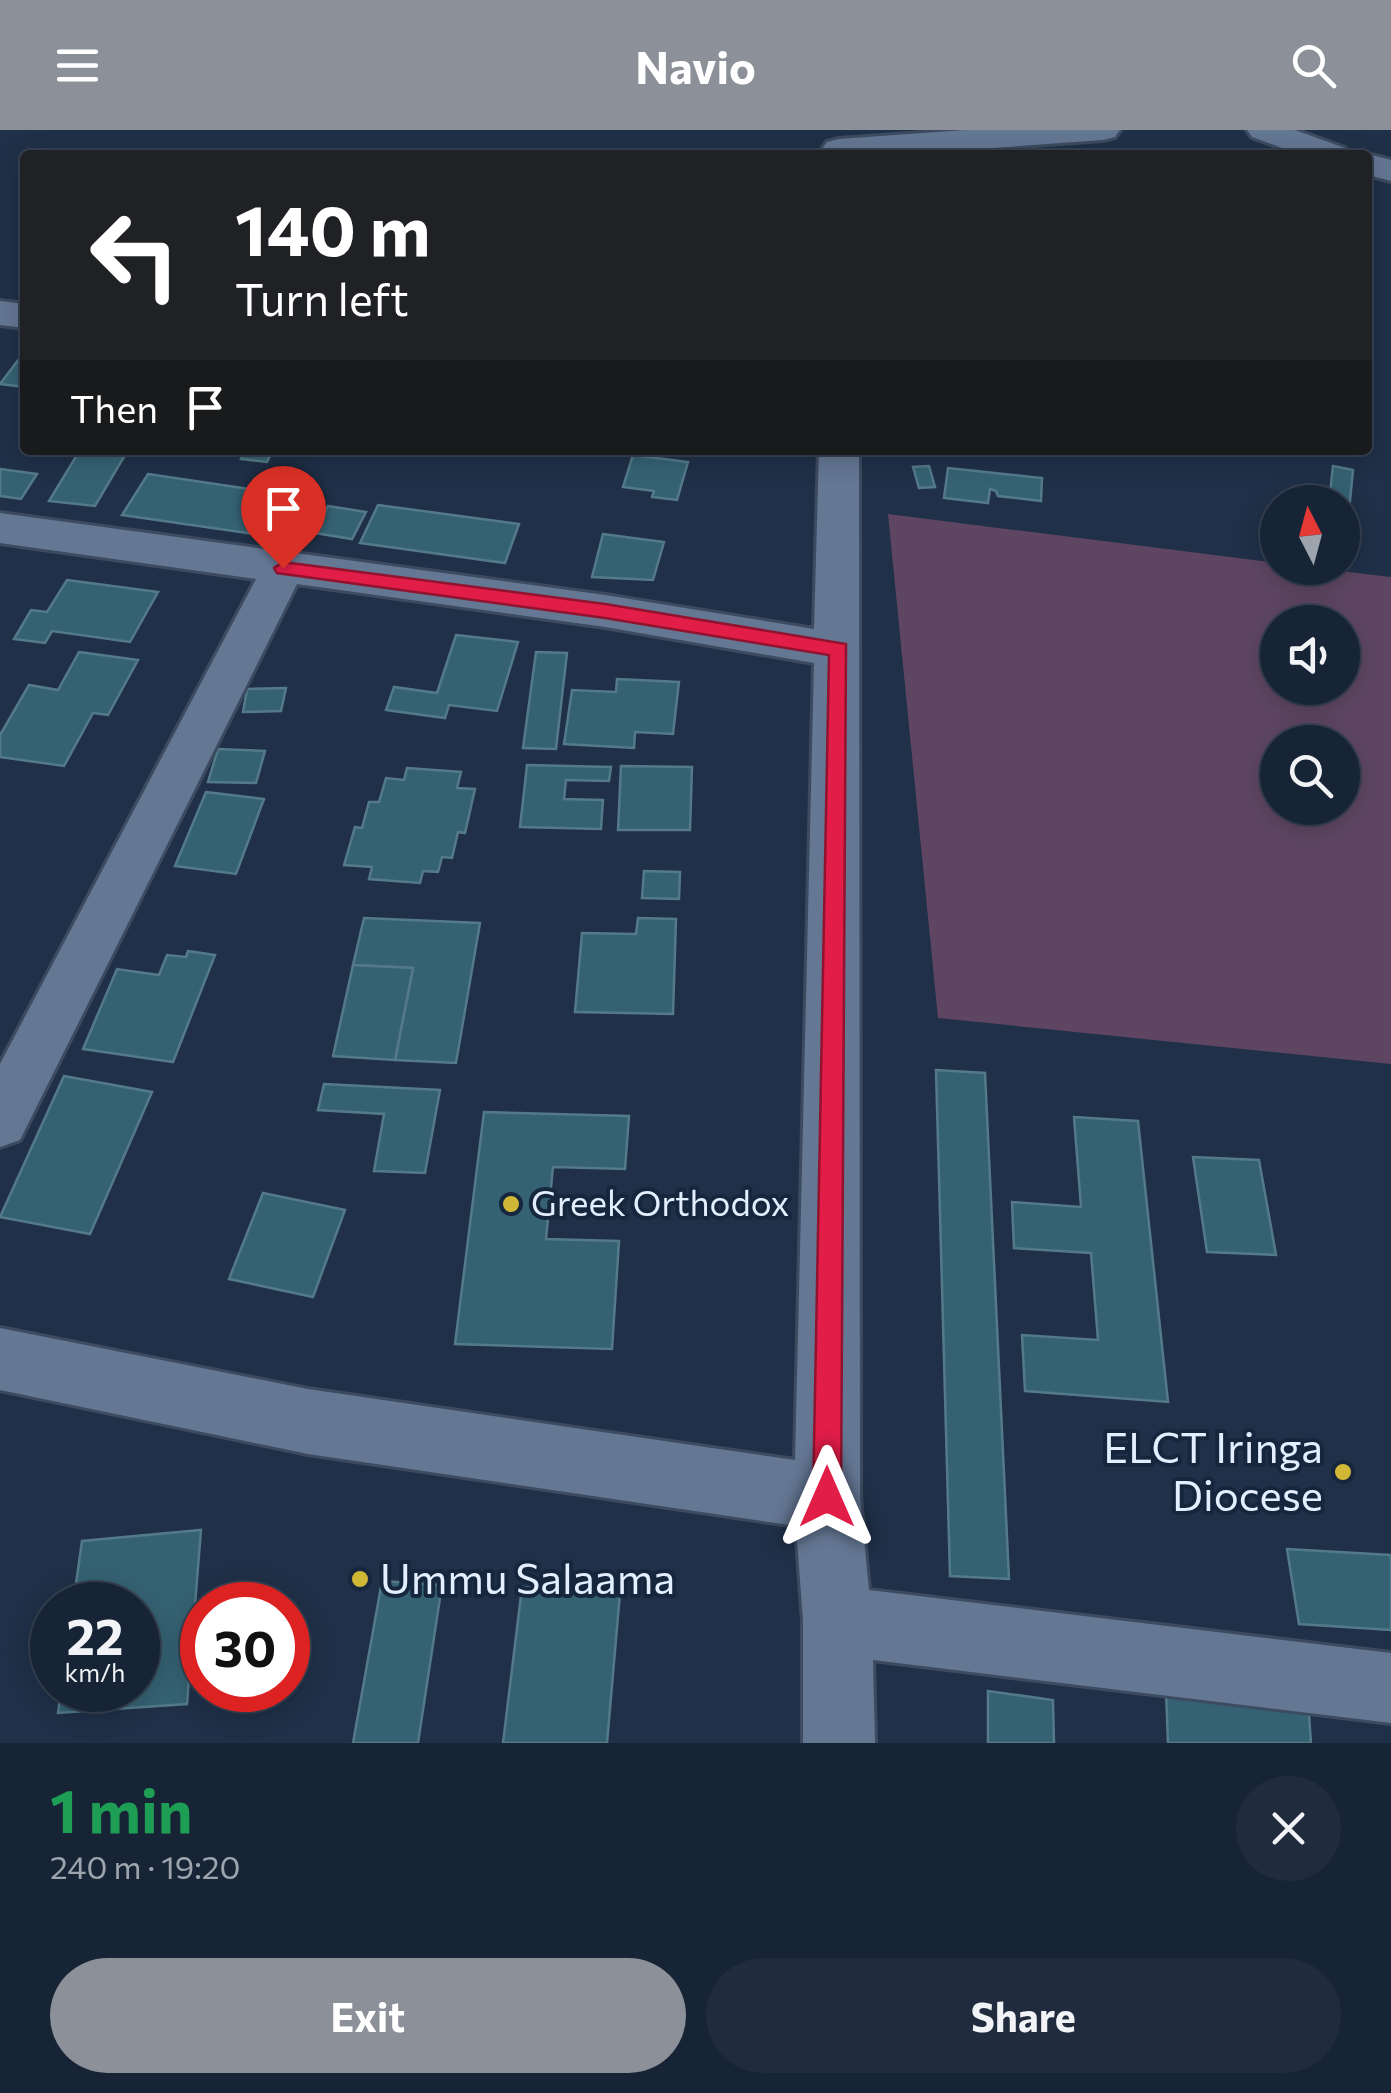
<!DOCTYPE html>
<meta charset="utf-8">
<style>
:root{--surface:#172436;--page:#202c3e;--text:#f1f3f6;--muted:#9ea4ad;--line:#364151;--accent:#8c9099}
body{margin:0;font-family:Commissioner,sans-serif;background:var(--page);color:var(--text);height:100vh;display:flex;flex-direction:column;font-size:38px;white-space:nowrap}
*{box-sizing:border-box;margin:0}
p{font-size:32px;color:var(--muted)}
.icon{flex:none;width:55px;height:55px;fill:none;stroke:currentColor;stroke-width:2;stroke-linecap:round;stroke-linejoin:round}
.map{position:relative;height:1613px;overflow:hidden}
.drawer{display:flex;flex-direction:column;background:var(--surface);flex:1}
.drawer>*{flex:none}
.hud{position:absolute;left:20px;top:20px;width:1352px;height:305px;border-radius:10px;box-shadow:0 5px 25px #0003,0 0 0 2px var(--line);background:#202124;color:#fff;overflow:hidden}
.needle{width:65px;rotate:354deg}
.fabs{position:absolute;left:1260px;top:355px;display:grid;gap:20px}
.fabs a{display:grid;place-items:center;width:100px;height:100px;border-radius:50%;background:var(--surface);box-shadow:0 5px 25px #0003,0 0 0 2px var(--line);font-size:50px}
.speed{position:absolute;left:30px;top:1452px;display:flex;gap:20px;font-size:50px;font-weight:700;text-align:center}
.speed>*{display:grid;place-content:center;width:130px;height:130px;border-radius:50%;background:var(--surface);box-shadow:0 5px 25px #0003,0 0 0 2px var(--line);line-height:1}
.speed small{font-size:25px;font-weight:400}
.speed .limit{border:15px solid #d22;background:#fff;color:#111}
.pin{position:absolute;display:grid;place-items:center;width:85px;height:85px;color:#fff;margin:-102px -42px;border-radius:50% 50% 50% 0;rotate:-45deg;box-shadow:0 0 10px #0007}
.pin .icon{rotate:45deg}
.me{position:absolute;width:110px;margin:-55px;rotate:0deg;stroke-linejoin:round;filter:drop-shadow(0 0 8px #0008)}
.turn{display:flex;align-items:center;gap:35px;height:210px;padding:0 50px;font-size:45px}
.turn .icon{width:130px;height:130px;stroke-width:2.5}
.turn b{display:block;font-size:70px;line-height:85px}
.then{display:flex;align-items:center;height:95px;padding:0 50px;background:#0003;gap:20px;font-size:38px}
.round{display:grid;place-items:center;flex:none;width:105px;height:105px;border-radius:52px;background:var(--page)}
.summary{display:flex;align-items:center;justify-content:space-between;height:170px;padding:0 50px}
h1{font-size:60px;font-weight:700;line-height:75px;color:#1e9e55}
.action{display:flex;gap:20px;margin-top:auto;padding:20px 50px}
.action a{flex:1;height:115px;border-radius:60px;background:var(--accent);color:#fff;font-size:40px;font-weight:700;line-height:115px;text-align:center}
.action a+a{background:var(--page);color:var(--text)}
header{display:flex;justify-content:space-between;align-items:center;height:130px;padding:0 50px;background:var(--accent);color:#fff;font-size:45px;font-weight:700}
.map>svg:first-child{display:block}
</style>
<header><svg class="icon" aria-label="menu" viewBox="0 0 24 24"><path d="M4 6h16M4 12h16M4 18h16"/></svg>Navio<svg class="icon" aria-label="search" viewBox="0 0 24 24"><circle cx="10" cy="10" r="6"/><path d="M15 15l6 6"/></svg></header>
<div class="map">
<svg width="1391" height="1613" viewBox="0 0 1391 1613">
<rect width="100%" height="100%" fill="#1f3048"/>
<path fill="#5e4662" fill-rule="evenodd" d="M888,384L1277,433L1278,438H1315L1391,447V934L938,888ZM1278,492H1342V558H1278ZM1278,612H1342V678H1278Z"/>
<g fill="#356273" stroke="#547a8a" stroke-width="2.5">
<path d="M25,221V257L0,254Z"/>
<path d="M80,320H128L95,376L49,371Z"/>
<path d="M246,320H273L267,332L241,329Z"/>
<path d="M633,325L688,332L677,370L652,367L654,361L623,357Z"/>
<path d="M929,336L935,357L919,358L913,337Z"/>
<path d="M1333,336L1353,340L1349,381L1342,380V372H1329Z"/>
<path d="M948,338L1042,348L1041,371L998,366L996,361L990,359L988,373L944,368Z"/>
<path d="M0,339L37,344L21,369L0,366Z"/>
<path d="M148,344L283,364L261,405L122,385Z"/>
<path d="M378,375L519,394L505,433L360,413Z"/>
<path d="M328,376L366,382L352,409L315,403Z"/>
<path d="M603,404L664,412L653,450L592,447Z"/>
<path d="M67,450L158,462L130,512L52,501L45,513L14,509L31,480L47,482Z"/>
<path d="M456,505L518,512L497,581L449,575L445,588L386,580L394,557L437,563Z"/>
<path d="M79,522L138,530L108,585L93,583L64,636L0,627V605L29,555L58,560Z"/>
<path d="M536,522L567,523L556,619L523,618Z"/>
<path d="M617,549L679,552L673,604L635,602L634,618L564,614L572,560L616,562Z"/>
<path d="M286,558L281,581L243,582L247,559Z"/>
<path d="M218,619L265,621L256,653L208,652Z"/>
<path d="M527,635L611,637L609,651L566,650L564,669L603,670L601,699L520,697Z"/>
<path d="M621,636L692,637L690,700H618Z"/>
<path d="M407,638L461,642L457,658L475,659L465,703L458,702L452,728L442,727L438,742L423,741L420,753L369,749L372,737L344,735L355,697L362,698L369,672H379L386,648L404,650Z"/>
<path d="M206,662L264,669L236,744L175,736Z"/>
<path d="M644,741L680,742L679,769L642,768Z"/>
<path d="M364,788L480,793L456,933L395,930L413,838L353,835Z"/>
<path d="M638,788L676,789L673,884L575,882L582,803L636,804Z"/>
<path d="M188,821L215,825L173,932L83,919L117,839L159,845L167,825L186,827Z"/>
<path d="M353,835L413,838L395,930L333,926Z"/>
<path d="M936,940L985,943L1009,1449L950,1446Z"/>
<path d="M64,946L152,962L90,1104L0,1087Z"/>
<path d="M324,954L440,960L425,1043L374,1041L384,984L318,980Z"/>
<path d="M484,982L629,986L625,1039L553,1037L546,1109L619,1111L612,1219L455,1214Z"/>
<path d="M1074,987L1138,991L1168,1272L1025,1261L1022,1205L1098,1210L1091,1123L1014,1118L1012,1072L1081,1077Z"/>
<path d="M1193,1027L1259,1030L1276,1125L1207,1122Z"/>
<path d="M263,1063L345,1080L313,1167L229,1149Z"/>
<path d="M201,1400L187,1574L58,1583L61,1560H138V1475H73L82,1411Z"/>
<path d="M1287,1419L1391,1425V1500L1299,1494Z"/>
<path d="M382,1451L442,1455L418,1613H353Z"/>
<path d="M522,1457L620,1463L607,1613H503Z"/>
<path d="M988,1561L1053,1570L1054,1613H988Z"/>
<path d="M1166,1561L1309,1585L1311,1613H1168Z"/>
</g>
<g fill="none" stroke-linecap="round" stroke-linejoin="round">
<defs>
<g id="minor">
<path d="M964,0H1120L1115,7L1103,10L895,25H826L822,19L827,12L839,9Z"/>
<path d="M1247,0H1295L1345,18L1350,25H1301L1252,7Z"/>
<path d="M1368,24L1391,30V51L1368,45V25H1363Z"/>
<path d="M0,171L25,174V198L0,195Z"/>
<path d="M819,320H859L860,1367L869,1460L1391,1523V1593L873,1530L875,1613H803V1491L796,1396L308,1324L0,1260V1198L308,1259L795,1330L814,533L605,497L297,454L20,1010L0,1017V934L256,449L0,413V383L605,465L814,499Z"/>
</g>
</defs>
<use href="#minor" stroke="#3d4b60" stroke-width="6"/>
<use href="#minor" fill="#647793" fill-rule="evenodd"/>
</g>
<path fill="#e11d48" stroke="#92132f" stroke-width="2.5" d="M283,432L605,474L846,514L841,1367L837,1377L827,1382L817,1377L813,1367L829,525L605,488L277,443L274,438Z"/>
<g fill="#d1b736" stroke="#16263d" stroke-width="4">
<circle cx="511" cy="1074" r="10"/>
<circle cx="1343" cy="1342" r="10"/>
<circle cx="360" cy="1449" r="10"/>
</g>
<g text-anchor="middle" stroke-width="8" stroke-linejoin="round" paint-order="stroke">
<g font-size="35" fill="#e3eefe" stroke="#16263d" text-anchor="start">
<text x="531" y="1086">Greek Orthodox</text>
</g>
<g font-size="42" fill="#e3eefe" stroke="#16263d" text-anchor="end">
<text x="1323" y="1333">ELCT Iringa<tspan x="1323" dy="48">Diocese</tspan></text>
<text x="380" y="1464" text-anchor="start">Ummu Salaama</text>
</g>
</g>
</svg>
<div class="fabs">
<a><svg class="needle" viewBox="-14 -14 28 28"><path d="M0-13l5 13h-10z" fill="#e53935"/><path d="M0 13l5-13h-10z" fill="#9ea4ad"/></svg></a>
<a><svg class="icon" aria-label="sound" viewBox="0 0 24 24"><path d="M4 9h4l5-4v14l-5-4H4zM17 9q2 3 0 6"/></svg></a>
<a><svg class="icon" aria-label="search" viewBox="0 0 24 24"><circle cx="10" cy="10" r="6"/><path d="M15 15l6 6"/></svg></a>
</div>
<div class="speed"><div>22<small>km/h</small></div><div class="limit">30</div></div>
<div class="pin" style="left:283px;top:438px;background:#d93025"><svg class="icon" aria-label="arrive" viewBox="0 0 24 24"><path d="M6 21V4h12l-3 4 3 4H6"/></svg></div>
<svg class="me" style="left:827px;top:1367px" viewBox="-20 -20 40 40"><path d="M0-17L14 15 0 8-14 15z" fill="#e11d48" stroke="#fff" stroke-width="4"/></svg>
<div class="hud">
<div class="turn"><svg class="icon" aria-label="left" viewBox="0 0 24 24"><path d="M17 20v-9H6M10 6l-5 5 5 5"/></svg><div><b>140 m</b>Turn left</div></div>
<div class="then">Then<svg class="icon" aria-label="arrive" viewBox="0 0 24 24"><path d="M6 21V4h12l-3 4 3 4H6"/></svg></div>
</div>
</div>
<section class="drawer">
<div class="summary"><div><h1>1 min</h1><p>240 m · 19:20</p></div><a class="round"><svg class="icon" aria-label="close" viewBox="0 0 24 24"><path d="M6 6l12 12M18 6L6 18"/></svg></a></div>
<div class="action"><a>Exit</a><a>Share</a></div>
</section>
